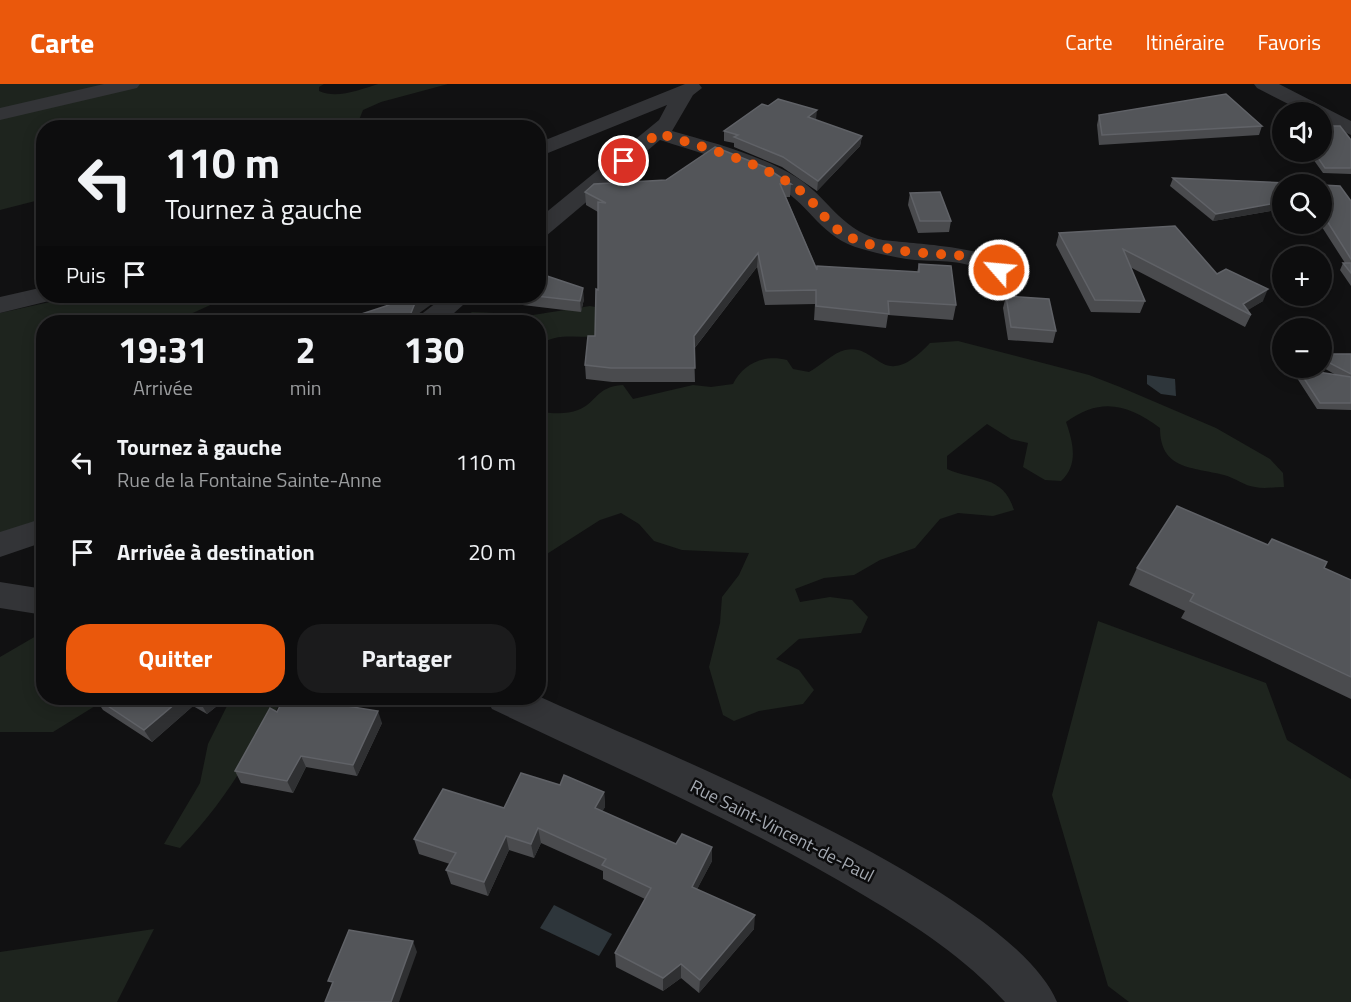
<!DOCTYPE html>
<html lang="fr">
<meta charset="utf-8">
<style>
:root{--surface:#0d0d0e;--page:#1b1b1c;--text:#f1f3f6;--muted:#9a9c9e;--line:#2d2d2e;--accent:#ea580c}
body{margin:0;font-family:"Titillium Web",sans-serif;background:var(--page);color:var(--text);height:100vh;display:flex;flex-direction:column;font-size:22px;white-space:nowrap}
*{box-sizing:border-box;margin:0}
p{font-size:20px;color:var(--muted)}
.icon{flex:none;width:33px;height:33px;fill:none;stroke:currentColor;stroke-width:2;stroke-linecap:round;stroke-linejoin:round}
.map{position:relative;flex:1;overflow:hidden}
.side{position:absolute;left:36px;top:231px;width:510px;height:390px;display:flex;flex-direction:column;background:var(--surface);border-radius:24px;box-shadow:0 3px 15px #0003,0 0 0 2px var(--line)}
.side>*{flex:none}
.guide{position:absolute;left:36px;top:36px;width:510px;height:183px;border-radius:24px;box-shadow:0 3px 15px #0003,0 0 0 2px var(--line);background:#0d0d0e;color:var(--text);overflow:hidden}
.tools{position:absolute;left:1272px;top:18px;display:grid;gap:12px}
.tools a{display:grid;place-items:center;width:60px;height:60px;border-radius:50%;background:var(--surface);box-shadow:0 3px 15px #0003,0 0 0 2px var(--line);font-size:30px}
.pin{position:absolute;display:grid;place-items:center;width:51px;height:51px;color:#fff;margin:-26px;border:3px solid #fff;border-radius:50%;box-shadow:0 2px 6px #0007}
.me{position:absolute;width:66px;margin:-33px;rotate:297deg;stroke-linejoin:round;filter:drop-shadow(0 0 4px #0008)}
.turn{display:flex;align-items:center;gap:21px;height:126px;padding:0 30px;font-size:27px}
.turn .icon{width:78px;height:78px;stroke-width:2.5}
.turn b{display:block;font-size:42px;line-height:51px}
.then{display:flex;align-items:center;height:57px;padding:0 30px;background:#0003;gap:12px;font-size:22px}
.eta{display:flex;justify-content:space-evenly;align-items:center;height:102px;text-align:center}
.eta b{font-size:36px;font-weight:700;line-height:42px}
.button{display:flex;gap:12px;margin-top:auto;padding:12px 30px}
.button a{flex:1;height:69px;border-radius:24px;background:var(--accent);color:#fff;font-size:24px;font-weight:700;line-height:69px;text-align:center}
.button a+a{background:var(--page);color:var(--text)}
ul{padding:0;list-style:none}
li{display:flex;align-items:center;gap:18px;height:90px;padding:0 30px}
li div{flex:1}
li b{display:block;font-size:22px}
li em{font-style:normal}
header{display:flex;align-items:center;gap:36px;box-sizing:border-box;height:84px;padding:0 30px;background:var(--accent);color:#fff}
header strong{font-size:28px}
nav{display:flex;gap:33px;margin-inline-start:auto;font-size:21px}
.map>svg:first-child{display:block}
</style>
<header>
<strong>Carte</strong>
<nav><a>Carte</a><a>Itinéraire</a><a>Favoris</a></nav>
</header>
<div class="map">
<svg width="1351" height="918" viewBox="0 0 1351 918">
<rect width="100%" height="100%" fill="#111112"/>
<g fill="#1e241e">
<path d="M0,0H324L319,3V7C337,15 359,6 378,0C392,0 431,0 448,0L381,18L363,26L357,41C342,45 327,38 307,44H44L43,115L0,126Z"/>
<path d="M77,212H230L173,238H44L43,435L0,451V229Z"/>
<path d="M590,222L601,224L602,252C582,255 554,247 539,262L538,238H460V235L472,228L533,231Z"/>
<path d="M958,257L1089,291L1120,303L1216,344L1270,375L1283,389L1284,403C1274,403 1264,405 1255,403C1245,402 1235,394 1224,391C1193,383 1160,386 1160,344C1127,320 1101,313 1066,338C1073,358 1079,381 1061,397L1045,396L1023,383L1028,359L1011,355L987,340L947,372V385C976,398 1003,390 1014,426L993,432L958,429L940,435L915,464L880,476L854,491L824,494L795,505L800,518L830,513L852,516L868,533L861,549L799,555L776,575L799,586L814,606L803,620L759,627L734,637L723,631L709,583L720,539L722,513L739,491L749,469L682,466L654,457L639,440L621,429L600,436L539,475V328C551,329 566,331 578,326C598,318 595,303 623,301L633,315L693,301L711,303L733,300C743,279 765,270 787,276L793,285L809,288C820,282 833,269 845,266C879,258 881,311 930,259Z"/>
<path d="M1098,537L1266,599L1287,656L1351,695V918H1129L1108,902L1052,711Z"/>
<path d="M43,548L44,614H108L53,648H0V573Z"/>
<path d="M227,614H283C253,667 224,720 180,764L164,760L200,699L208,660L227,622Z"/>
<path d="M154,845L117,918H0V868Z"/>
</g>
<g fill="#2e363b">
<path d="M1147,291L1175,295L1176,312L1161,310L1147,300Z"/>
<path d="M554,821L612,850L599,872L540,844Z"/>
</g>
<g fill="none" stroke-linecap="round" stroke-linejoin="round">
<g fill="#333437" fill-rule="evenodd">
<path d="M104,0H140L137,4L0,36V24Z"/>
<path d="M685,0H699L702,4L693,11L672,47C714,59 758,70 796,93C828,113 839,144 878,155C897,160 1035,161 1008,200L999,203L990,200L986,189C966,175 939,178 915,176C897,174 879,170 862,165C821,154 812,123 779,103C743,80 700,69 660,56L546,152L538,154V135L659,36L667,21L538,73V59Z"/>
<path d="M1254,0H1279L1351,37V51L1322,38V28H1304L1257,4Z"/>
<path d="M44,203V212H57L53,216L0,229V213Z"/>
<path d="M445,212H473L444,238H415L419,232Z"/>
<path d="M44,434V458L0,473V448Z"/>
<path d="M0,498L44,505V531L0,524Z"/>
<path d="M538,612C654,665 1011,806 1057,918H1005C965,874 916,842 865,812C746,740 617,685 492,625L486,614Z"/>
</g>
</g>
<g fill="#4a4b4e">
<path d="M1099,31L1262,42L1259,51L1099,61L1097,41Z"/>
<path d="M816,36L862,52L860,62L817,107L782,83L734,63V59L724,57V47Z"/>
<path d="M1351,56V90L1323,89L1308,68H1322Z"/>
<path d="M1173,94L1282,100V125L1213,137L1170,102Z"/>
<path d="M791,100L790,113H786L817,185L917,188L919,180L956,221L953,236L888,231L886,244L814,236L815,220L765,221L757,183L694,265L695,298H612L586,295L585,281L595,252L598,206V128L586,121L585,108Z"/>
<path d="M1322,101L1351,117V202L1340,186L1343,179H1345L1320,140H1322Z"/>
<path d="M910,109L951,137L949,148L918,149L908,121Z"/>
<path d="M1175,142L1217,190L1263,217L1247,226L1251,231L1245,243L1130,183L1145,217L1140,229L1091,228L1056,161L1059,149Z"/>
<path d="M473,212H538L584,215L581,228L473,215Z"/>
<path d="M1006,212L1056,247L1053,259L1008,256L1003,224Z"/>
<path d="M1322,270H1351V326L1317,325L1295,291L1298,285L1336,291L1322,283Z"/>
<path d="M1137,484H1324L1351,496V615L1181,534L1185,527L1129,501Z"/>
<path d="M95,614H227L207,630L193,622L152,658L103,626Z"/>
<path d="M284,614H333L335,620L382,639L357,692L306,683L293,709L241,699L235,687L277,628Z"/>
<path d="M560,701L604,708L605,723L602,727L712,777L697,805L754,845L699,909L681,894L663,907L616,883L615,869L645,815L603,795V787L541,759L534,774L509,766L488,812L451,800L446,786L450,780L419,770L414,755L504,724Z"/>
</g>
<g fill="#2f3032">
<path d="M817,26L816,36L808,33Z"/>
<path d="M862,52L860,62L817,107L818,97Z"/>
<path d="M1282,118V125L1213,137L1216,130Z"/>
<path d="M758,169L757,183L693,266L694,252Z"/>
<path d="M583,204L584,215L581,228L580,217Z"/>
<path d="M1268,205L1263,217L1245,228L1243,220Z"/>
<path d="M318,212H331L318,214Z"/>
<path d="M426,212H443L418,230L414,238H400L415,219Z"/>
<path d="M182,614H188L193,622L152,658L144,646Z"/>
<path d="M206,614H227L207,630L200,618Z"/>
<path d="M331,614H333L336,623L328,619Z"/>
<path d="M378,627L382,639L357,692L353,681Z"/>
<path d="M301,672L306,683L293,709L287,697Z"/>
<path d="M604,708L605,723L596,739L595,724Z"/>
<path d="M538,744L541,759L534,774L531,760Z"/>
<path d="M506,752L509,766L488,812L484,798Z"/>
<path d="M712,763V777L691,817L692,803Z"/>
<path d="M755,831L754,845L699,909L700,896Z"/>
<path d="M413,857L417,868L399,918H391Z"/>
<path d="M681,880V894L663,907V894Z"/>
</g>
<g fill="#535559" stroke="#606267" stroke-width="1.5">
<path d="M1226,10L1262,42L1102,51L1099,31Z"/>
<path d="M778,15L817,26L808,33L862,52L818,97L783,73L734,53L738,51L724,47L762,20L768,22Z"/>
<path d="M307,39L356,44H303Z"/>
<path d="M1322,42H1340L1351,56V84H1325L1314,68H1322Z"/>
<path d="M715,63L765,83L791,100H780L817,186V182L919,188V180L951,182L956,221L888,217L889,230L816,222V206L766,207L758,169L694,252L695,284H611L585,281L588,252H595L596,205L598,206V118L606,119L585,108L594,100L666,96Z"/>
<path d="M1173,94L1309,100H1282V118L1216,130Z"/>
<path d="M1322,101L1340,102L1351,117V175L1322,129Z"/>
<path d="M940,108L951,137H920L910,109Z"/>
<path d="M1175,142L1217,190L1226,185L1268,205L1243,220L1251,231L1123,165L1145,217L1095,216L1059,149Z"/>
<path d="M1343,179H1351V189Z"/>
<path d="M538,189L583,204L580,217L536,212H538Z"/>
<path d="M387,212H426L415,219L411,229L400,238H337L389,221Z"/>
<path d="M1006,212L1049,215L1056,247L1011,243Z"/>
<path d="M1322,270H1351V290L1322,275Z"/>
<path d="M1298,285L1351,293V319H1320Z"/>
<path d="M1177,422L1268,461L1272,455L1327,478L1324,484L1351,496V593L1190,517L1194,510L1137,484Z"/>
<path d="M96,614H182L144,646Z"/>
<path d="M193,614H206L200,618Z"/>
<path d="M284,614H331L328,619L378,627L353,681L301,672L287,697L235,687L270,624L277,628Z"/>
<path d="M521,689L560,701L564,691L604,708L595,724L676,760L682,750L712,763L692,803L755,831L700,896L681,880L663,894L615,869L651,804L602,781L606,775L538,744L531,760L506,752L484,798L446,786L456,769L414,755L443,705L504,724Z"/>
<path d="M349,846L413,857L391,918H325L333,898L328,897Z"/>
</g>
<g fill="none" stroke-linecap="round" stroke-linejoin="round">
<path stroke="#ea580c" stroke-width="10" stroke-dasharray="0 18" d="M624,77L658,49C702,63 766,79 802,108C820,123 829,145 852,154C875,164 900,167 924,169C951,172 977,168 999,186"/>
</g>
<g text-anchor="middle" stroke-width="5" stroke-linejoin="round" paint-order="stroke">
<g font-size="18" fill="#a4a9b1" stroke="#0c0c0d">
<text transform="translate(782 747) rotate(27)" y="6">Rue Saint-Vincent-de-Paul</text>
</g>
</g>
</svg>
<div class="tools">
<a><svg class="icon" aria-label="sound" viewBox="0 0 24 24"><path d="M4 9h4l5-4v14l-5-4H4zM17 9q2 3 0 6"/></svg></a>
<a><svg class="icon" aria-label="search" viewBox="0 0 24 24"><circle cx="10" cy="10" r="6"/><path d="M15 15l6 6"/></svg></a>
<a>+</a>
<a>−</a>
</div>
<div class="pin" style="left:624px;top:77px;background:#d93025"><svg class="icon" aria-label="arrive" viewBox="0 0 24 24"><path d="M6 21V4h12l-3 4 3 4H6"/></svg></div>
<svg class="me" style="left:999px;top:186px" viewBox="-20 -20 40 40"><circle r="17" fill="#ea580c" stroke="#fff" stroke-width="3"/><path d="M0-11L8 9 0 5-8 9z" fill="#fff"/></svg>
<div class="guide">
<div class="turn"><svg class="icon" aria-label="left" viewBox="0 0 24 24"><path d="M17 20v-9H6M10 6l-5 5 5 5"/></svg><div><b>110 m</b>Tournez à gauche</div></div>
<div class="then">Puis<svg class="icon" aria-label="arrive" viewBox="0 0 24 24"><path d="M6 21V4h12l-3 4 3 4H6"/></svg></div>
</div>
<section class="side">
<div class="eta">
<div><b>19:31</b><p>Arrivée</p></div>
<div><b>2</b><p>min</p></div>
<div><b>130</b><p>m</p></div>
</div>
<ul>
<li><svg class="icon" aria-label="left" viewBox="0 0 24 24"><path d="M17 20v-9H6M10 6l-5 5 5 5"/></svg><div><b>Tournez à gauche</b><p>Rue de la Fontaine Sainte-Anne</p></div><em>110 m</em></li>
<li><svg class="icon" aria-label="arrive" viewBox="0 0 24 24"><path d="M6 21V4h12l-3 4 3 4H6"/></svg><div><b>Arrivée à destination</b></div><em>20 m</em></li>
</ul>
<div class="button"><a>Quitter</a><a>Partager</a></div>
</section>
</div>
